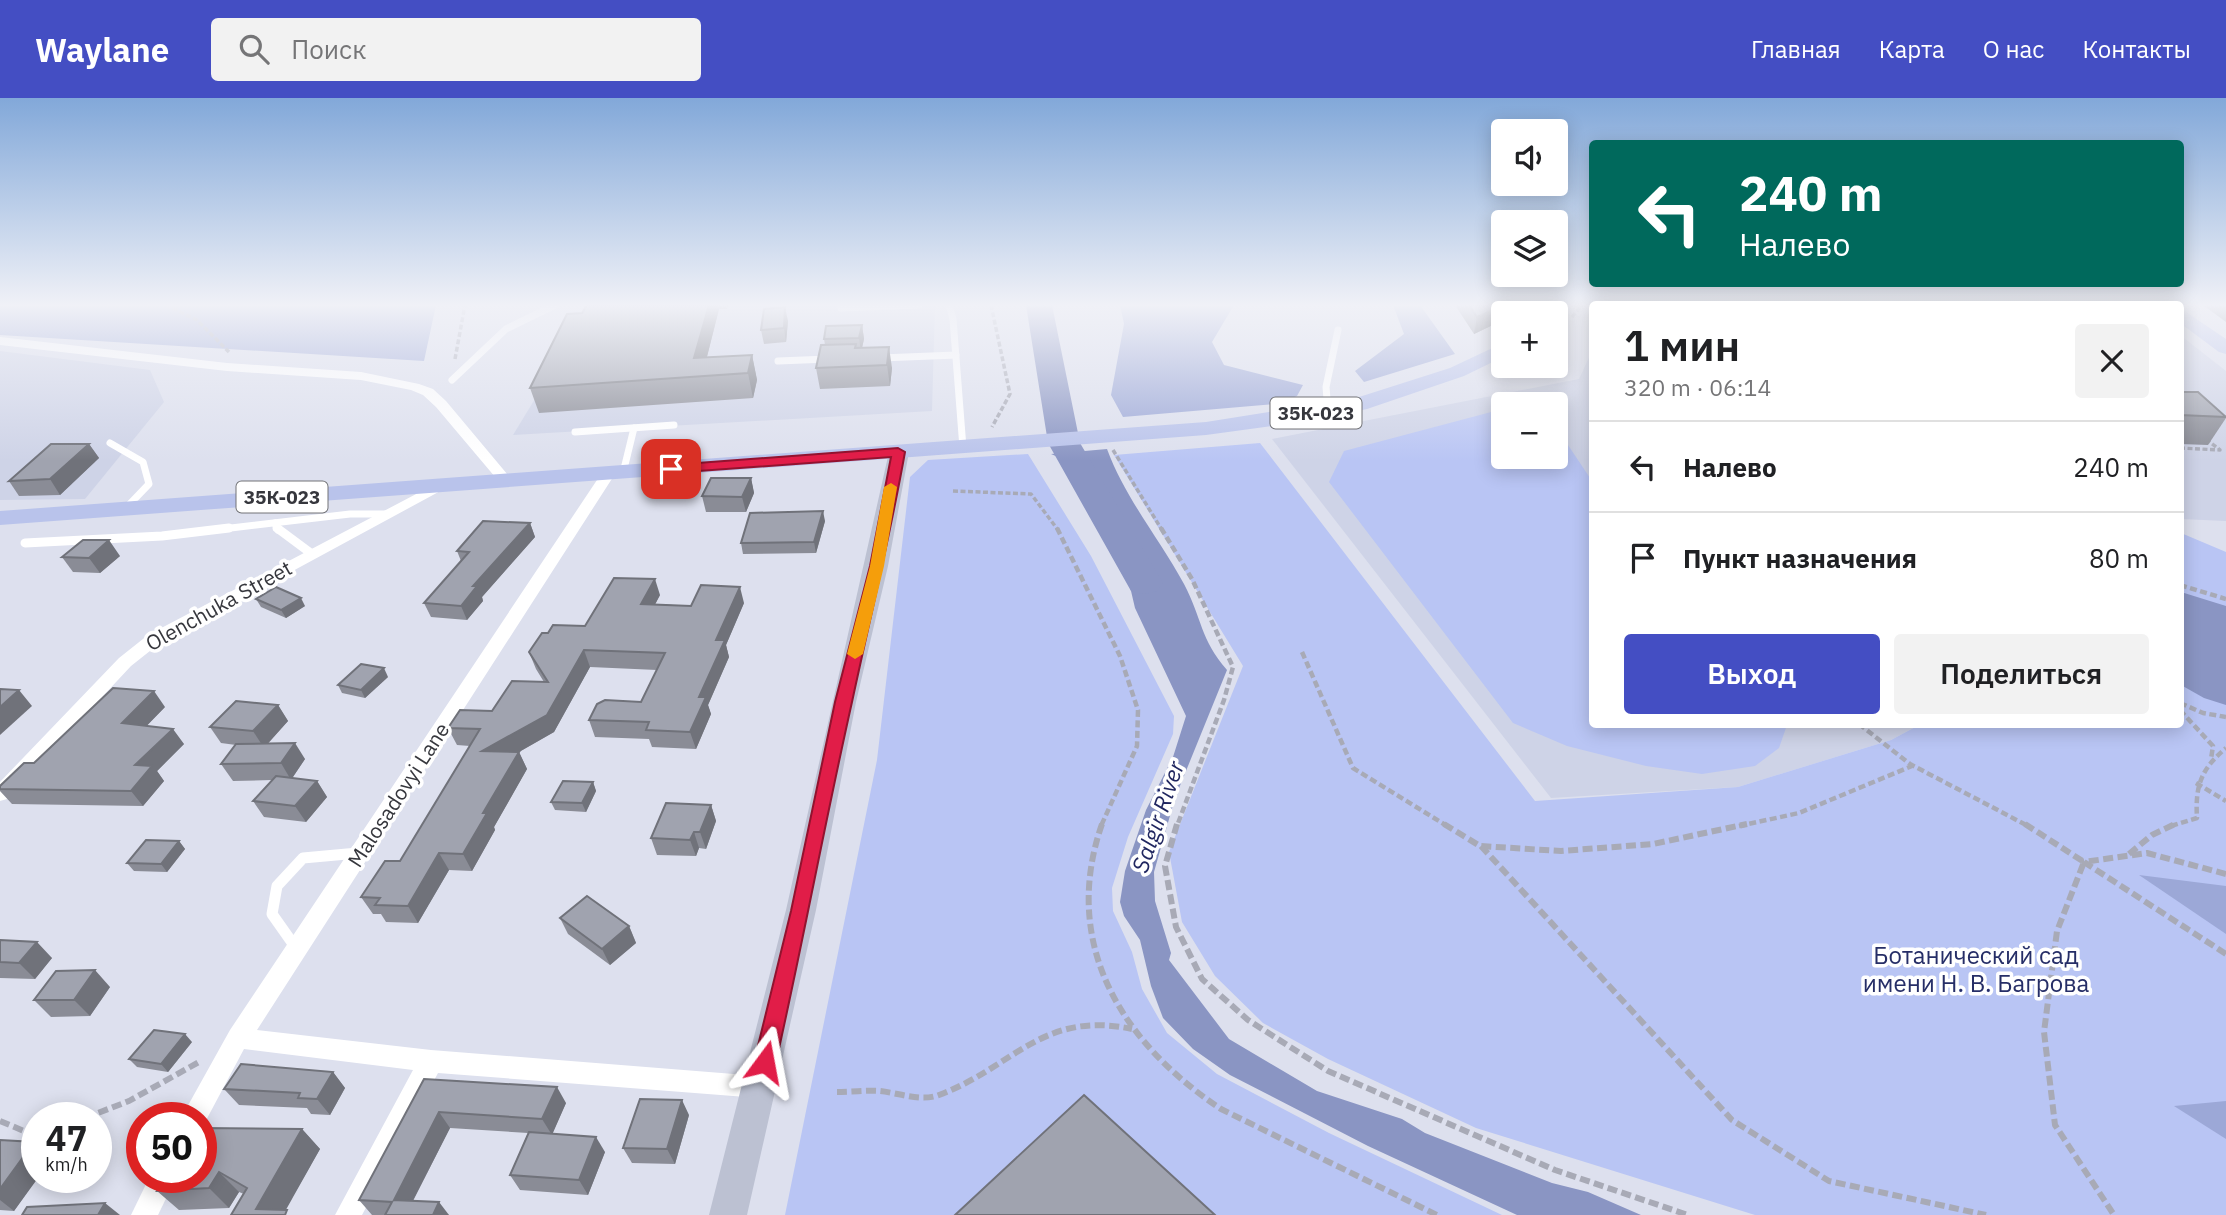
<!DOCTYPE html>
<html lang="ru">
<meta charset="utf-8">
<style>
:root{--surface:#fff;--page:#f2f2f2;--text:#202124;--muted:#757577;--line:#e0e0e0;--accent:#444ec3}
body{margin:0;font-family:"IBM Plex Sans",sans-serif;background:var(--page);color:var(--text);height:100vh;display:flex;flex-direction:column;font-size:26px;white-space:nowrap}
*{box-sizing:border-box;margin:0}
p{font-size:23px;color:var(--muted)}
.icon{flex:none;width:38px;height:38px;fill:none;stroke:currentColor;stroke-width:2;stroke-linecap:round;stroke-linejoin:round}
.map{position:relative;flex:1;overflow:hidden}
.panel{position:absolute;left:1589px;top:203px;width:595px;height:427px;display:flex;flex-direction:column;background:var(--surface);border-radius:7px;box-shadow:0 4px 18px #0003}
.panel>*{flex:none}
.top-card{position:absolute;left:1589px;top:42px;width:595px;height:147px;border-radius:7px;box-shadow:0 4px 18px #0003;background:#00695c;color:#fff;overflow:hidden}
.tools{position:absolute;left:1491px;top:21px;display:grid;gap:14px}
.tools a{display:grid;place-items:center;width:77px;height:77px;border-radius:7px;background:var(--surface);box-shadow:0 4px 18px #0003;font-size:35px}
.speed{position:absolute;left:21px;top:1004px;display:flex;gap:14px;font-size:35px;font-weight:700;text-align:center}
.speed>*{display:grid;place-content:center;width:91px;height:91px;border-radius:50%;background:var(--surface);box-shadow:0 4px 18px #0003;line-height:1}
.speed small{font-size:18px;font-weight:400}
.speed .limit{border:10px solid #d22;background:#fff;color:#111}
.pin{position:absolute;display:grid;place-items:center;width:60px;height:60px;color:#fff;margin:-30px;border-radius:14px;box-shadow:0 4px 10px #0006}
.me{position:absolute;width:77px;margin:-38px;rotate:13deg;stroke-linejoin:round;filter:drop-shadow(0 0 5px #0008)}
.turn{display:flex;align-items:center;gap:24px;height:147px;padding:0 35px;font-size:32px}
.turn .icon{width:91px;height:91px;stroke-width:2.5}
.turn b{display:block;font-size:49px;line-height:60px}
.round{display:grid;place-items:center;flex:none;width:74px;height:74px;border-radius:7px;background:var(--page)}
.overview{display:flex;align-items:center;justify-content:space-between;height:119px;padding:0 35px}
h1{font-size:42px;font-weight:600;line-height:52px}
.cta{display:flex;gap:14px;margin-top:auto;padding:14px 35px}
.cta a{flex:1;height:80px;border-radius:7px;background:var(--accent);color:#fff;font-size:28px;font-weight:600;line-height:80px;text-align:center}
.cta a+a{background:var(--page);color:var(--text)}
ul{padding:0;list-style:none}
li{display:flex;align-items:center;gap:21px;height:91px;padding:0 35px;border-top:2px solid var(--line)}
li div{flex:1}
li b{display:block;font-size:26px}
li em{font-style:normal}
header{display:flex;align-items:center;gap:42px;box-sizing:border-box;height:98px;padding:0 35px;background:var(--accent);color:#fff}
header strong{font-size:33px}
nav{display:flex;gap:38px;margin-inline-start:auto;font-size:24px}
.search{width:490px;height:63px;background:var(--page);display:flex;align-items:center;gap:18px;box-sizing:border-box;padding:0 24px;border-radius:7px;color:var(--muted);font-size:26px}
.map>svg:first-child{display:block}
</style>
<header>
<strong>Waylane</strong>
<div class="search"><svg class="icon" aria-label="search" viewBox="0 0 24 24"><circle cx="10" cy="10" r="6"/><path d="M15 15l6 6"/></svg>Поиск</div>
<nav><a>Главная</a><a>Карта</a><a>О нас</a><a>Контакты</a></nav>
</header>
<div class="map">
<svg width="2226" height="1117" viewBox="0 0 2226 1117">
<rect width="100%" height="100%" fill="#dde0ee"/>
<g fill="#ced3e7" fill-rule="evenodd">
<path d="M592,207H935L932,313L513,337Z"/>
<path d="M2180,237L2226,273V423L2181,421Z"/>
<path d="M0,253L150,272L164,304L85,401L0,402Z"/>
<path d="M1592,253V626L1919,627L1891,642L1738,689L1551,700L1272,341L1579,281ZM1503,306H1556V359H1503Z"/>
</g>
<g fill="#b9c5f4">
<path d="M1495,313L1503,314V359H1556V334L1562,338L1592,383V626L1787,627L1779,650L1755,668L1702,676L1646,668L1567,648L1513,625L1329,384L1344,353Z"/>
<path d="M1260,345L1535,703L1738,689L1891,642L1919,627L2180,626L2181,435L2226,454V1117H1755L1476,1030L1328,961L1263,925L1215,878L1182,824L1169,754L1243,568L1114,357Z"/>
<path d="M1028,356L1091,458L1174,618L1173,636L1128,739L1112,790L1113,813L1132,854L1142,891L1167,935L1217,976L1329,1035L1502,1117H785L877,662L910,379L928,362Z"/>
</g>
<g fill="#9ca8d7">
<path d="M0,207H436L424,263L0,237Z"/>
<path d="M1120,207H1234L1212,244L1224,267L1303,287L1297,298L1276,306L1123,319L1111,297L1124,226Z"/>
<path d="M1393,207H1420L1455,256L1364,284L1355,273L1404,236Z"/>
<path d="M2139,777L2226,788V836Z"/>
<path d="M2226,1003V1041L2174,1008Z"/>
</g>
<g fill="#8a95c3">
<path d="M1107,351C1125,400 1159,440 1184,486C1202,520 1200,541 1227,572L1175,700L1154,774L1155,803L1171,855L1169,862L1229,941L1317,993L1402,1021L1425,1035L1552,1085L1588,1094L1641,1117H1517L1368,1048L1230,977L1193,951L1163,920L1151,888L1140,842L1124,818L1120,804L1125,773L1146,712L1173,659L1186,618L1135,510L1110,403L1079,368L1051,356Z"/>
<path d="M2181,494L2226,508V607L2204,600L2181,587Z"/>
</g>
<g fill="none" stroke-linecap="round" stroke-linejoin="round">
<path fill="#8a95c3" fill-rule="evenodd" d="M1026,207H1052L1080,345L1163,485L1157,493L1144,496L1131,493L1048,345Z"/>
<g stroke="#a8aab6" stroke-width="3.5" stroke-dasharray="5 2.5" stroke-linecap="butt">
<path d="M166,207L197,222L229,254"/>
<path d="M991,207L1010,296L992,329"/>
<path d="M1572,219L1582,207"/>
<path d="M455,261L465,207"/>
<path d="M2180,350L2220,352L2207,342"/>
<path d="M1113,352L1162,432"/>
<path d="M953,393L1031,396L1058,432"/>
</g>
<g stroke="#a8aab6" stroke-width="4.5" stroke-dasharray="7 3.5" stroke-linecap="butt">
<path d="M1057,430L1120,558L1138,612L1137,648L1101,728"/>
<path d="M1161,430L1192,481L1233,569L1224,602L1177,728"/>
<path d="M2180,487L2226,501"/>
<path d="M1302,554L1353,670L1447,728"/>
<path d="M2180,605L2203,615L2226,619"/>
<path d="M2180,612L2213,648L2211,661"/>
<path d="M1859,626L1910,666L2028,728"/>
<path d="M2196,685L2226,703"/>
<path d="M1739,728L1799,715L1912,668"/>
<path d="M2171,728L2197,720C2195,688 2201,671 2226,650"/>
</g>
<g stroke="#a8aab6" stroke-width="6" stroke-dasharray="10 4.5" stroke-linecap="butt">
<path d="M1102,726C1060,846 1122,945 1221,1011L1437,1117"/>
<path d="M1177,726L1165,768L1176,829L1202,881L1248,922L1328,973L1555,1072L1688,1117"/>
<path d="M1444,726L1480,748L1561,753L1653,746L1747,726"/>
<path d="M2025,726L2084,764L2057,833L2044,934L2055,1027L2114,1117"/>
<path d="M1481,748L1732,1022L1829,1083L1986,1117"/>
<path d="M2129,756L2152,737L2175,726"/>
<path d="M2226,776L2147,755L2084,764L2226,856"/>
<path d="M837,994C851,994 866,992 880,993C899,995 921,1004 939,997C1014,969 1042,912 1132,931"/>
<path d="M85,1020L129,1003L199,964"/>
<path d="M0,1023L24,1033L37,1031"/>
</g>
<g stroke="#fff" stroke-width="7">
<path d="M949,207L953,221L963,350"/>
<path d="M841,210L919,207"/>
<path d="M881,260L956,257"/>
<path d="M778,263L828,261"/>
<path d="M452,282L506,231L555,207"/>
<path d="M1328,313L1326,289L1338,232"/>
<path d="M575,334L674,327"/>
<path d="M110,345L143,364L149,386L126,410"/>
<path d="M623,375L634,330"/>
<path d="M275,425L278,432"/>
<path d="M214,432L350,416H387"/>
</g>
<g stroke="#fff" stroke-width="9">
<path d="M277,430L312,456"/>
<path d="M25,445L162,438L229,430"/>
</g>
<path stroke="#fff" stroke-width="11" d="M296,850L272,816L277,788L303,760L358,755"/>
<g fill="#fff" fill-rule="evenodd">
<path d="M0,239L227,265L361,274L419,286L433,291L446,303L513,383L511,386H501L436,309L423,297L411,292L361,282L227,273L0,247Z"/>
<path d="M608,372L615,376L257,932L431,952L759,978L768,981L771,989L768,997L759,1000L438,975L362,1117H335L413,972L244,951L203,1028L201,1020H181L230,932L601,376Z"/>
<path d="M439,384L446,388L444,391L160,545L131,568L7,701L0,703V684L119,560L148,537Z"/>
<path d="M149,1080H176L158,1117H131Z"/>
</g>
<path fill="#bcc1d2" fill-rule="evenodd" d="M899,348L909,354L888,468L856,604L816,812L747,1117H709L786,812L889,354Z"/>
<g fill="#b9c3eb" fill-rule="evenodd">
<path d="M1547,207H1565L1556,219V215H1541Z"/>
<path d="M2180,210L2226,241V256L2219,254L2180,225Z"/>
<path d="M1503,245V259L1464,278L1367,311L1309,323L1206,337L0,427V413L1206,324L1356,300L1450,270Z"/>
</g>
</g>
<g fill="#8a8c96">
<path d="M587,207H729L727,211H719L707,259L752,257L757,282L753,300L539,315L530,290Z"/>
<path d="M1455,207H1506L1502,210L1499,224L1474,236Z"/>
<path d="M2203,207H2226V224Z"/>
<path d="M788,223L786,244L764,246L761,232Z"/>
<path d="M862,227L864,241L862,250L892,270L890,288L820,291L816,270L825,247L824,241Z"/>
<path d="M2180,294L2226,318V320L2208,347L2180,346Z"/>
<path d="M89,346L99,360L60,397L19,398L9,383Z"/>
<path d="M751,380L754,395L746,414H706L702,398Z"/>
<path d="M825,423L816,455L743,456L741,445Z"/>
<path d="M530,425L535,439L482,499L483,503L467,522L431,519L424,505L461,463L457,453Z"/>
<path d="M120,458L100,475L73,474L62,459Z"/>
<path d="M660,497L655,506L691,508L744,505L726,547L729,559L708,607L711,616L696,651L652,649L649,641L595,639L589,622L641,604L657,572L590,569L554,634L519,654L527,671L494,729L495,732L472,773L449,772L418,825L386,824L381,816H373L361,799L400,763L470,648L457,647L448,630L492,613L544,584L536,571L529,554L548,535L585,528Z"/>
<path d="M256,501L305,508L286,520L261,509Z"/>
<path d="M388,579L365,600L342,595L338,587Z"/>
<path d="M278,607L288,623L267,646L305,661L292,680L317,683L327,699L306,724L264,719L253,703L272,682L233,683L221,666L236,647L221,645L210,629Z"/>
<path d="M165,609L146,628L184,646L157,673L164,683L143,708L12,706L0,693V688L34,665Z"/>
<path d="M593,684L596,693L586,714L555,712L551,704Z"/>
<path d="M711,707L716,723L706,751L699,750L696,758L657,757L651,740Z"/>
<path d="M179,743L185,751L167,774L134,773L127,765Z"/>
<path d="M560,820L629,828L636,845L610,867L568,836Z"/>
<path d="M0,842L52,860L35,881L0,880Z"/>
<path d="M110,889L90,918L51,919L34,902Z"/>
<path d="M192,944L168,974L137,969L129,961Z"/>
<path d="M333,974L345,990L330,1017L311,1016L307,1010L239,1007L224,991Z"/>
<path d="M424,981L566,1005L552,1036L605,1054L588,1097L520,1092L510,1077L528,1035L450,1030L413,1103L449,1117H372L359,1102Z"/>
<path d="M689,1017L675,1066L632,1065L623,1050Z"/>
<path d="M302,1031L320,1051L285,1112L239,1094L229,1110L179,1112L157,1093Z"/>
<path d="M0,1042L34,1044L37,1046V1080L14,1113L0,1112Z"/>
</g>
<g fill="#70727a">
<path d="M709,207H718L719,211L702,278L694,260Z"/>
<path d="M1492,207H1506L1502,210L1499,224L1474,236L1477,219Z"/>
<path d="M785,209L788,223L786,244L784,230Z"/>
<path d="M862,227L864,241L861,254L859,240Z"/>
<path d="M889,249L892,270L890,288L887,267Z"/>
<path d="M752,257L757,282L753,300L748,275Z"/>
<path d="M89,346L99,360L60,397L50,381Z"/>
<path d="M751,380L754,395L746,414L742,399Z"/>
<path d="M823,413L825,423L816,455L814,444Z"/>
<path d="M530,425L535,439L482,499L483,503L467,522L461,508L473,488Z"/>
<path d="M109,442L120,458L100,475L89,460Z"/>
<path d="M655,481L660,497L647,522L641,506Z"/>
<path d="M740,489L744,505L726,547L729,559L708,607L711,616L696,651L690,634L699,599L716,542Z"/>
<path d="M301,500L305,508L286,520L281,512Z"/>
<path d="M584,552L590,569L554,634L491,670L482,653Z"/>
<path d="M384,570L388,579L365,600L361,592Z"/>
<path d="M19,592L32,608L0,637V609Z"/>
<path d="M154,593L165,609L134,641L122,625Z"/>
<path d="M278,607L288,623L264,650L253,633Z"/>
<path d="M173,631L184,646L157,673L164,683L143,708L131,693L135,667Z"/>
<path d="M295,645L305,661L291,682L281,665Z"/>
<path d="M519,654L527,671L494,729L495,732L472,773L463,756L483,715Z"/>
<path d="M317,683L327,699L306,724L295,708Z"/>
<path d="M593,684L596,693L586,714L582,705Z"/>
<path d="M711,707L716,723L706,751L700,734Z"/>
<path d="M694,734L699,750L696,758L690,742Z"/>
<path d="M179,743L185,751L167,774L161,766Z"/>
<path d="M439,755L449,772L418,825L408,808Z"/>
<path d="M629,828L636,845L610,867L602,851Z"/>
<path d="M37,844L52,860L35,881L19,865Z"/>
<path d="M95,872L110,889L90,918L74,902Z"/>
<path d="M185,936L192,944L168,974L161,966Z"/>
<path d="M333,974L345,990L330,1017L317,1001Z"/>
<path d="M557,989L566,1005L552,1037L542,1021Z"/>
<path d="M682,1002L689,1017L675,1066L667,1051Z"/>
<path d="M439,1014L450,1030L406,1116L394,1102Z"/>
<path d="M302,1031L320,1051L283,1117L256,1111Z"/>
<path d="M596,1039L605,1054L588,1097L579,1082Z"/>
<path d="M34,1044L37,1046L38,1080L14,1113L0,1102V1091Z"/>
<path d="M219,1074L239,1094L229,1110L209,1090Z"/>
<path d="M439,1104L449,1117H433Z"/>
<path d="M105,1105L120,1117H98Z"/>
</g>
<g fill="#a0a3af" stroke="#70727a" stroke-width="2">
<path d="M587,207H709L694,260L752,257L748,275L530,290L567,216L582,215Z"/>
<path d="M1469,207H1499L1502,208L1477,219Z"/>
<path d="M785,209L784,230L761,232L764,211Z"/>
<path d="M862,227L859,240L824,241L826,228Z"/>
<path d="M856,246L855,250L889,249L887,267L816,270L821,247Z"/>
<path d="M2180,294H2198L2226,319L2180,317Z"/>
<path d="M51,346H89L50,381L9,383Z"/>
<path d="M711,380H751L742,399L702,398Z"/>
<path d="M823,413L814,444L741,445L750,415Z"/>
<path d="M483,423L530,425L473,488H477L461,508L424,505L469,454L457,453Z"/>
<path d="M83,442H109L89,460L62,459Z"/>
<path d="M614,480L655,481L641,506L691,508L701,487L740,489L716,542H725L699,599H706L690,634L646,632L649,624L589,622L597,606L605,602L641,604L665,555L584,552L547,617L482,653L519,654L483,715H487L463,756L439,755L408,808L375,807L380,800L361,799L385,763H400L480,631L448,630L460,612L492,613L512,583L548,584L529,554L542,535H548L553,527L585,528Z"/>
<path d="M276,489L301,500L281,512L256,501Z"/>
<path d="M361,566L384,570L361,592L338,587Z"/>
<path d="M113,590L154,593L122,625L173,631L135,667L152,668L131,693L0,691V688L24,665H34Z"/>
<path d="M0,591L19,592L0,609Z"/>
<path d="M236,603L278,607L253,633L210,629Z"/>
<path d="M295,645L281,665L221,666L236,646Z"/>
<path d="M276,678L317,683L295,708L253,703Z"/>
<path d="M563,683L593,684L582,705L551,704Z"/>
<path d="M666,705L711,707L700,734H694L690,742L651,740Z"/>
<path d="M146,742L179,743L161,766L127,765Z"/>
<path d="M587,798L629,828L602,851L560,820Z"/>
<path d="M0,842L37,844L19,865L0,864Z"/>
<path d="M95,872L74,902H34L56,873Z"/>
<path d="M154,932L185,936L161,966L129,961Z"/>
<path d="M241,966L333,974L317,1001L298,1000L300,995L224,991Z"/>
<path d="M424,981L557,989L542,1021L439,1014L394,1102L439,1104L433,1117H385L392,1104L359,1102Z"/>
<path d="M1084,997L1215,1117H955Z"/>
<path d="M640,1001L682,1002L667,1051L623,1050Z"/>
<path d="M201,1030L302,1031L256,1111L287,1112L285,1117H231L247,1090L219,1074L209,1090L157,1093L165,1080H201Z"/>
<path d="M529,1034L596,1039L579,1082L510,1077Z"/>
<path d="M0,1042L34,1044L0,1091Z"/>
<path d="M105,1105L98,1117H22L27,1109Z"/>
</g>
<linearGradient id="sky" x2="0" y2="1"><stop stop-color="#82a8d9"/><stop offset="0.57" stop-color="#f0f1f7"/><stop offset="1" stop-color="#f0f1f7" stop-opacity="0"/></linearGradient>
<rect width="2226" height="363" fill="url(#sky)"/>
<path fill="#e11d48" stroke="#92132f" stroke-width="2" d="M898,350L905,354C890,439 870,520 852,604C825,724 803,844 776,964L773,971L765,974L757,971L754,964L791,813L835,604L870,468L891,359L671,375L665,371L671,367Z"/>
<path fill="#f59e0b" d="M891,385L897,389L884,468L863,556L855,561L847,556L870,468L884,389Z"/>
<g text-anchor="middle" stroke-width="7" stroke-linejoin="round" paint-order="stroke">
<g fill="#fff" stroke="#727377" stroke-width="2">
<rect x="1270.5" y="299.5" width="91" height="31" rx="5"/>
<rect x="236.5" y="383.5" width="91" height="31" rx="5"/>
</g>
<g font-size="19" font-weight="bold" fill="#36373d">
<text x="1316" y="322">35К-023</text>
<text x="282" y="406">35К-023</text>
</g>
<g font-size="21" fill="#36373d" stroke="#fff">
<text transform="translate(219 508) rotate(-29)" y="7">Olenchuka Street</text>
<text transform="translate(399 697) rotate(-57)" y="7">Malosadovyi Lane</text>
</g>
<g font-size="23" font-style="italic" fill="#212760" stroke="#fff">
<text transform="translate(1158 719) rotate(-71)" y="8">Salgir River</text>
</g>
<g font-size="24" fill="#262e67" stroke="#fff">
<text x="1976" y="866">Ботанический сад<tspan x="1976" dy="28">имени Н. В. Багрова</tspan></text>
</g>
</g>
</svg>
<div class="tools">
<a><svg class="icon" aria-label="sound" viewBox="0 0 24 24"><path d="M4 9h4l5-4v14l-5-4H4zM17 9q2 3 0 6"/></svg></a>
<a><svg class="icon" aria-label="layers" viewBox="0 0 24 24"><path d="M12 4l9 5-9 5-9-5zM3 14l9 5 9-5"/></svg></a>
<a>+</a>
<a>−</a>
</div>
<div class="speed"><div>47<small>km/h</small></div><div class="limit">50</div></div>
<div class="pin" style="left:671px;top:371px;background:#d93025"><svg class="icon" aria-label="arrive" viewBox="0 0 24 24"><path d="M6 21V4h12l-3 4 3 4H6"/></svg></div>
<svg class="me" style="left:765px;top:964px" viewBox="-20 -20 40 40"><path d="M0-17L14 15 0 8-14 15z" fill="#e11d48" stroke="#fff" stroke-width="4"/></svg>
<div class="top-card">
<div class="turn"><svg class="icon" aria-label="left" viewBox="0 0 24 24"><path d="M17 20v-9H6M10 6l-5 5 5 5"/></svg><div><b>240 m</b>Налево</div></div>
</div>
<section class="panel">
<div class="overview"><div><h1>1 мин</h1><p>320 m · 06:14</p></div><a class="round"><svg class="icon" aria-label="close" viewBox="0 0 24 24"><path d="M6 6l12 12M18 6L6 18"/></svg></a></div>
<ul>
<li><svg class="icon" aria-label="left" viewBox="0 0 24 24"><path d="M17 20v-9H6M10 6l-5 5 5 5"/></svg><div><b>Налево</b></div><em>240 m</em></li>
<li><svg class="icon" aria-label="arrive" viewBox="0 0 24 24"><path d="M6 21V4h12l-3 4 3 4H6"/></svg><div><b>Пункт назначения</b></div><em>80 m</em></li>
</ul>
<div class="cta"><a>Выход</a><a>Поделиться</a></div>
</section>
</div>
